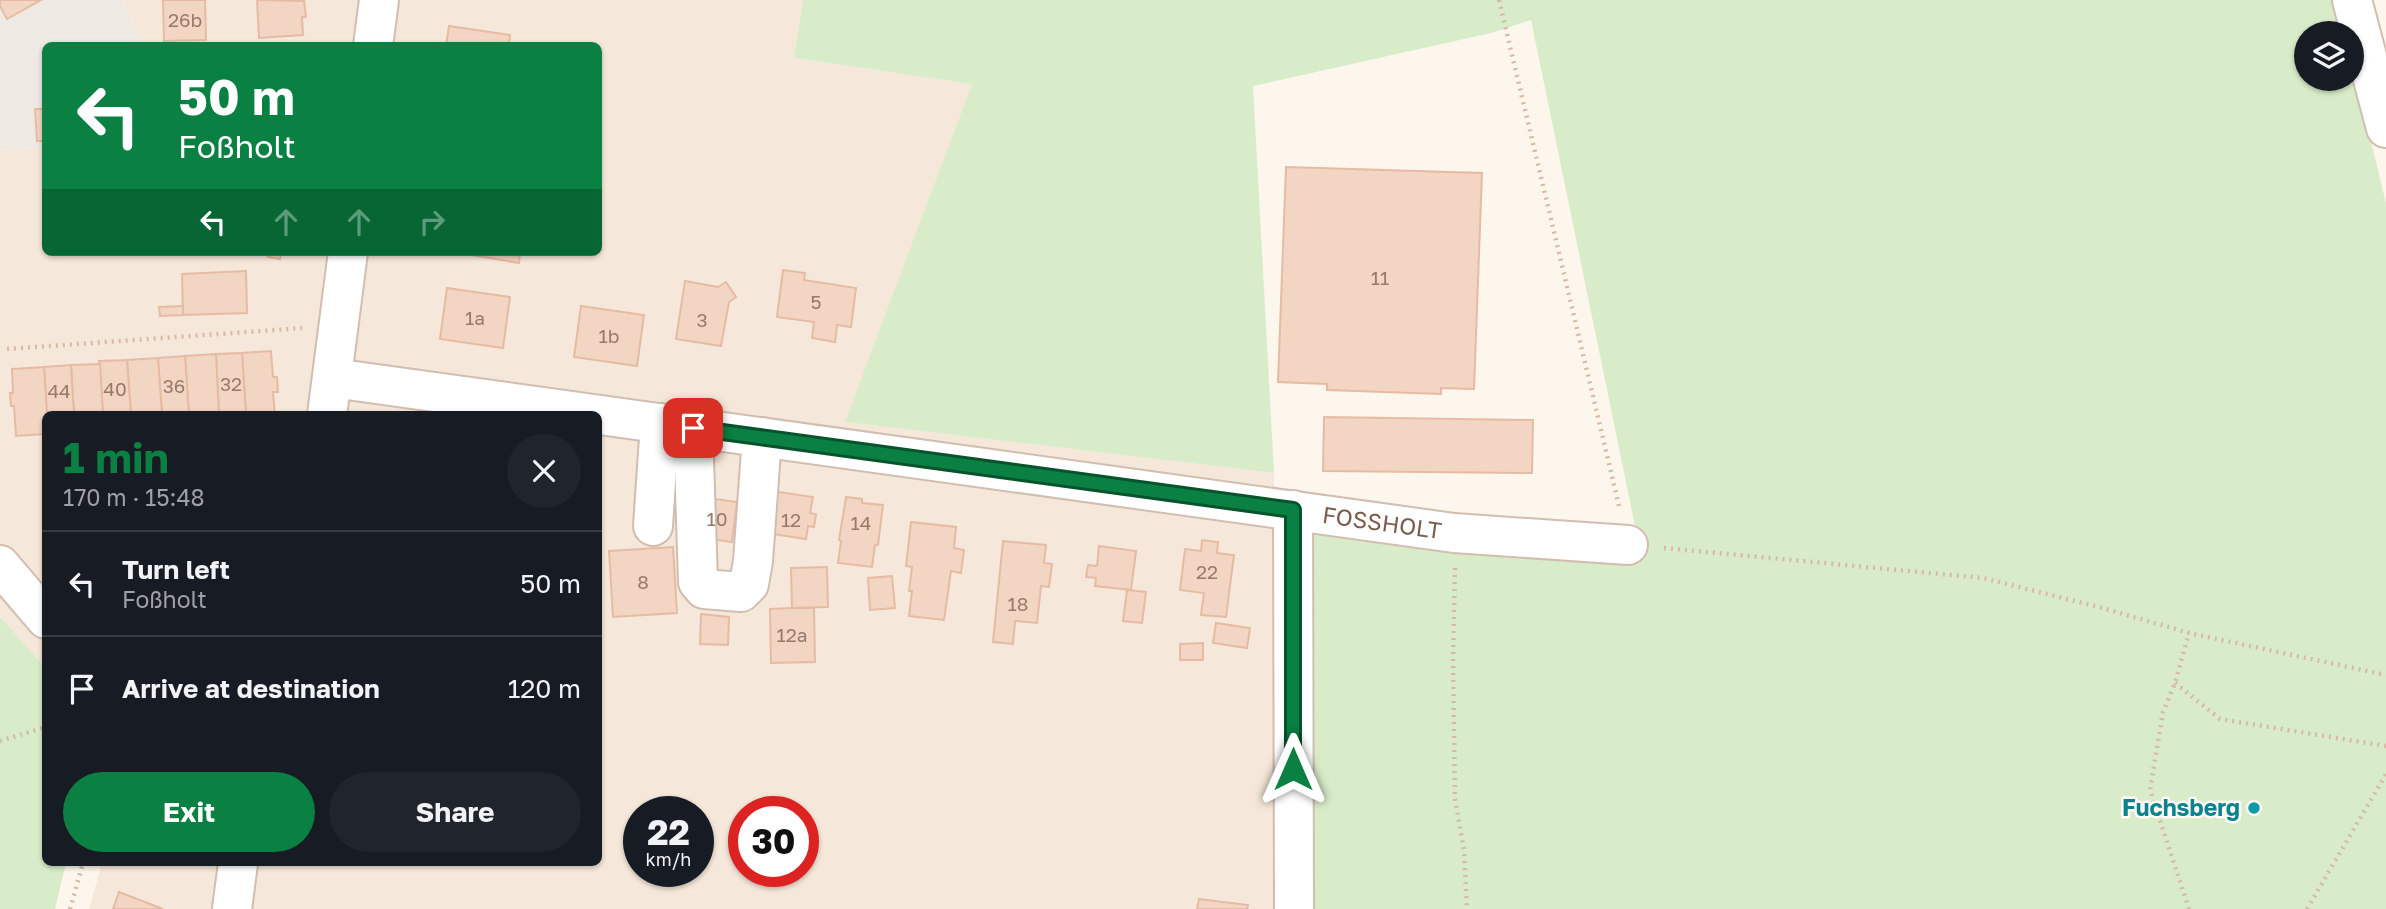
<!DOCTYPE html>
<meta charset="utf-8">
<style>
:root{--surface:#171b24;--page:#20242c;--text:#f1f3f6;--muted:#9ea1a6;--line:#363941;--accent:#0b8043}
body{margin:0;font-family:"Golos Text",sans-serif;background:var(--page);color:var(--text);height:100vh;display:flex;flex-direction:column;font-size:26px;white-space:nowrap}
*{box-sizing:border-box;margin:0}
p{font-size:23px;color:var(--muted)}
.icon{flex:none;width:38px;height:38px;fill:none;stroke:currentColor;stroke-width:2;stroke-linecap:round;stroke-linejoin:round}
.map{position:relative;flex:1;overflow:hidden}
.panel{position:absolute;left:42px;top:411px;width:560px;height:455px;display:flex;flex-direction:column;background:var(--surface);border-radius:10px;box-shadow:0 2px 5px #0004}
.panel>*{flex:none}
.hud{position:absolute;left:42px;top:42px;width:560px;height:214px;border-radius:10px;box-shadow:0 2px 5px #0004;background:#0b8043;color:#fff;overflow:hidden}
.controls{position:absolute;left:2294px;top:21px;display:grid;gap:14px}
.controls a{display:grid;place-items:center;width:70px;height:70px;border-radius:50%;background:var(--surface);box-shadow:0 2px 5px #0004;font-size:35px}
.speed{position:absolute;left:623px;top:796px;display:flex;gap:14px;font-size:35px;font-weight:700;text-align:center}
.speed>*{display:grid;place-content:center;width:91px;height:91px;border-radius:50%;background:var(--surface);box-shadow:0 2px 5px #0004;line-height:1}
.speed small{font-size:18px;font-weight:400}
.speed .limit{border:10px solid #d22;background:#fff;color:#111}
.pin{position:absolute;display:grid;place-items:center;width:60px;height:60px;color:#fff;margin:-30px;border-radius:14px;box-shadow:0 4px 10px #0006}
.me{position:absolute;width:77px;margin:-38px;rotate:0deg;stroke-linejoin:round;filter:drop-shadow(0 0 5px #0008)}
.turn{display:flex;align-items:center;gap:24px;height:147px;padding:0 21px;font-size:32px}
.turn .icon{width:91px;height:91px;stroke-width:2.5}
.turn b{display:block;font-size:49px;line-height:60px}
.lanes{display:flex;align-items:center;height:66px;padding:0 21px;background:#0003;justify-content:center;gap:35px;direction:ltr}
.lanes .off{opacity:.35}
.round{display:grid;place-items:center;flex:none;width:74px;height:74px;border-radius:37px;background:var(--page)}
.headline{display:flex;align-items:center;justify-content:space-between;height:119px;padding:0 21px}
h1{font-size:42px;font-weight:700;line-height:52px;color:var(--accent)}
.action{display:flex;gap:14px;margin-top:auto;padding:14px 21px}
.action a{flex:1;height:80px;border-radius:42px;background:var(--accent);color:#fff;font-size:28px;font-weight:700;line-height:80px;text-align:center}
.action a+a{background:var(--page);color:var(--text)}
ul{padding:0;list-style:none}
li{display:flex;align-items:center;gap:21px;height:105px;padding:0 21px;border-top:2px solid var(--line)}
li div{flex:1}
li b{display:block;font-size:26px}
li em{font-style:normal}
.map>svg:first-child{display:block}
</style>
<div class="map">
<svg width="2386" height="909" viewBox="0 0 2386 909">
<rect width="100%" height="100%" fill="#fdf6ec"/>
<path fill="#f5e8da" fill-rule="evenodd" d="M123,0H803L794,58L972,84L846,422L1274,473V909H89L102,863H598V415H46L45,667L0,617V150L45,148L46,252H598V46L141,45ZM639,812H698V872H639ZM744,812H803V872H744Z"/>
<path fill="#efe9e4" d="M0,0H123L141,45L46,46L45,148L0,150Z"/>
<g fill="#d8ecc9">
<path d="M803,0H2336L2344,33H2306V79H2352V64L2386,203V909H1274V525L1641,555L1531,20L1491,33L1253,86L1274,473L845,422L972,84L794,58Z"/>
<path d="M0,617L45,667L46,863H66L55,909H0Z"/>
</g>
<g fill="#f3d5c3" stroke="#e6bba3" stroke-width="2">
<path d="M0,0H41L7,19L0,6Z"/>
<path d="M163,0H205L206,40L164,41Z"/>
<path d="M257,0L304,1L306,17H302L303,35L259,38Z"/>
<path d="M449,26L510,35L509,46H446Z"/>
<path d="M35,109H46V141H37Z"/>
<path d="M1286,167L1482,173L1474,389L1441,388V394L1327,390V384L1278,382Z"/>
<path d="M269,252H281L280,259L268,257Z"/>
<path d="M454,252H520L519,263Z"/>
<path d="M783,270L805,273L804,280L856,288L851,327L837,325L835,342L812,338L814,322L777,317Z"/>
<path d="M246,271L247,313L183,315L182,274Z"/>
<path d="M685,281L718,287L726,282L736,297L729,302L721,346L676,339Z"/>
<path d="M447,288L510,297L503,348L440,339Z"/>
<path d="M183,306V315L160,316L159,307Z"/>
<path d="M581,306L644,315L637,366L574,357Z"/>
<path d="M271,351L273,377H277L278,392H273L275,415H246L242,353Z"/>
<path d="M242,353L246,415H219L216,354Z"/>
<path d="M216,354L219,415H189L185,356Z"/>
<path d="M185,356L189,415H162L158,358Z"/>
<path d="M158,358L162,415H131L127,360Z"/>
<path d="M127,360L131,415H103L99,361Z"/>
<path d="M100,364L103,415H74L71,365Z"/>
<path d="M71,365L74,415H47L44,367Z"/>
<path d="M44,367L47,415L46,434L16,436L14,406H11L10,393H13L12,369Z"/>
<path d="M1324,417L1533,420L1532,473L1323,471Z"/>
<path d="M772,491L813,497L810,513L816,514L814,527L808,526L806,539L766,533Z"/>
<path d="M702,497L737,502L732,542L697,537Z"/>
<path d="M846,497L862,499V503L883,505L878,545H875L872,567L838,563L841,541L839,540Z"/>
<path d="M911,522L956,527L954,548L964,550L961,573L951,571L944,620L909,616L912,591H909L912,567L906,566Z"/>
<path d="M1202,540L1218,542L1217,553L1234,555L1226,617L1201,615L1204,593L1180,590L1185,549L1201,551Z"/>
<path d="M1003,541L1046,545L1044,563L1052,564L1049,587L1041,586L1037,623L1015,621L1013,644L993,642Z"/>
<path d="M1099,546L1136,551L1131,590L1095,586L1096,578L1086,577L1088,565L1097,566Z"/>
<path d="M673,547L677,613L613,617L609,551Z"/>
<path d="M827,567L828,607L792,608L791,568Z"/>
<path d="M892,576L895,608L870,610L868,578Z"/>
<path d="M1127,590L1146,592L1142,623L1123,621Z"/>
<path d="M792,608H814L815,662L771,663L770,609Z"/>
<path d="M701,614L729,617L728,645L700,644Z"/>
<path d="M1216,623L1250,628L1247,648L1213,643Z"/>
<path d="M1203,643V660H1180V644Z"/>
<path d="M119,892L163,909H113Z"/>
<path d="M1199,899L1248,905L1247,909H1197Z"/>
</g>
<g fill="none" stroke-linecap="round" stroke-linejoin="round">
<defs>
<g id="minor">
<path d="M2352,0L2386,128"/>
<path d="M373,46L379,0"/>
<path id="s1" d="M333,378L1454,533L1628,545"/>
<path d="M327,415L348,252"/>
<path d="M693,428L698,582L704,589L741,592L749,584L753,561L762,437"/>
<path d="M1293,510L1294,909"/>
<path d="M653,526L660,423"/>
<path d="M0,565L46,619"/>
<path d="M232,909L238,863"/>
</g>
</defs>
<use href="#minor" stroke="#d1beb0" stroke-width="42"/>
<g stroke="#d9b8a5" stroke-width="4.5" stroke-dasharray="2 5" stroke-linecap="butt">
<path d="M1499,0L1620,510"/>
<path d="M7,349L303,328"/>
<path d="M1664,548L1983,578L2099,607L2189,633L2386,675"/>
<path d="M1455,568L1453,659L1455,799L1464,850L1467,909"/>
<path d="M2175,683L2220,719L2386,746"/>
<path d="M0,741L46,727"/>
<path d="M70,909L83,863"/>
<path d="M2189,909L2150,790L2163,712L2175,683L2189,633"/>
<path d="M2307,909L2386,774"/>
</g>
<use href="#minor" stroke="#fff" stroke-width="38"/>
</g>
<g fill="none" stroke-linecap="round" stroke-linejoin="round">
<defs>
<path id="route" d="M693,428L1293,510V769"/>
</defs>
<use href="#route" stroke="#07532c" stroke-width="18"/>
<use href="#route" stroke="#0b8043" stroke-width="12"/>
</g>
<circle fill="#0f9aa8" stroke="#fffaf3" stroke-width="2.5" cx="2254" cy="808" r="7"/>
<g text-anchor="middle" stroke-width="5" stroke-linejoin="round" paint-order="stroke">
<g font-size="19" fill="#987a6a">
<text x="185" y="27">26b</text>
<text x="1380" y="285">11</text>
<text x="816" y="309">5</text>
<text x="475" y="325">1a</text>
<text x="702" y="327">3</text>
<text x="609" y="343">1b</text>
<text x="231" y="391">32</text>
<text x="174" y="393">36</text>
<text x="115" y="396">40</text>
<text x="59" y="398">44</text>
<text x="717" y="526">10</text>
<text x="791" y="527">12</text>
<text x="861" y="530">14</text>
<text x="1207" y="579">22</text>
<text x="643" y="589">8</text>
<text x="1018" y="611">18</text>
<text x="792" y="642">12a</text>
</g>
<g font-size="23" fill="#7a5c4d" stroke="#fffaf3">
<text dy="8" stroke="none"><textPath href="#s1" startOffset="1059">FOSSHOLT</textPath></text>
</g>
<g font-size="23" font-weight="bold" fill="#0d838f" stroke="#fffaf3" text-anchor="end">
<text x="2240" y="816">Fuchsberg</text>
</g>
</g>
</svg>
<div class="controls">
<a><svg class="icon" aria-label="layers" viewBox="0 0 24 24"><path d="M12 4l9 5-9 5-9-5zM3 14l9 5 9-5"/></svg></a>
</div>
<div class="speed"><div>22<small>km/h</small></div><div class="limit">30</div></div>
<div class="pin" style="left:693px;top:428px;background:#d93025"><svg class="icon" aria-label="arrive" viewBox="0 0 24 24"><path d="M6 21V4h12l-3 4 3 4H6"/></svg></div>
<svg class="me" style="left:1293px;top:769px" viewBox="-20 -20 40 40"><path d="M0-17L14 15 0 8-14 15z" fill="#0b8043" stroke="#fff" stroke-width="4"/></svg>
<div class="hud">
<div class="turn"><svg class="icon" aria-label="left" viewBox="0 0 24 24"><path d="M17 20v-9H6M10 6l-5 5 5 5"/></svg><div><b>50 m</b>Foßholt</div></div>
<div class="lanes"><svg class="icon" aria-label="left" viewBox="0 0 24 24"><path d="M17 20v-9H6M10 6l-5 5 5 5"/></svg><svg class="icon off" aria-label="ahead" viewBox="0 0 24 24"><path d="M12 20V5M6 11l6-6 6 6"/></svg><svg class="icon off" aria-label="ahead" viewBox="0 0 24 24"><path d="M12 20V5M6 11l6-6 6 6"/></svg><svg class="icon off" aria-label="right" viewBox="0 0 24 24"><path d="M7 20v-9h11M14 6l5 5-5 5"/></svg></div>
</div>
<section class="panel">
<div class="headline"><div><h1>1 min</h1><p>170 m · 15:48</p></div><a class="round"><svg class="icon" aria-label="close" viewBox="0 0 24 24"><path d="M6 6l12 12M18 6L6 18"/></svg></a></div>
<ul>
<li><svg class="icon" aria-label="left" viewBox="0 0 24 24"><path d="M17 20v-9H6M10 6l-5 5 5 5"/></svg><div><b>Turn left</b><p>Foßholt</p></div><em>50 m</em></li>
<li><svg class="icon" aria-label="arrive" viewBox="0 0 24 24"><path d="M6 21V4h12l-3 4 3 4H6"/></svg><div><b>Arrive at destination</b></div><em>120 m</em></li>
</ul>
<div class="action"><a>Exit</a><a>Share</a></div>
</section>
</div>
